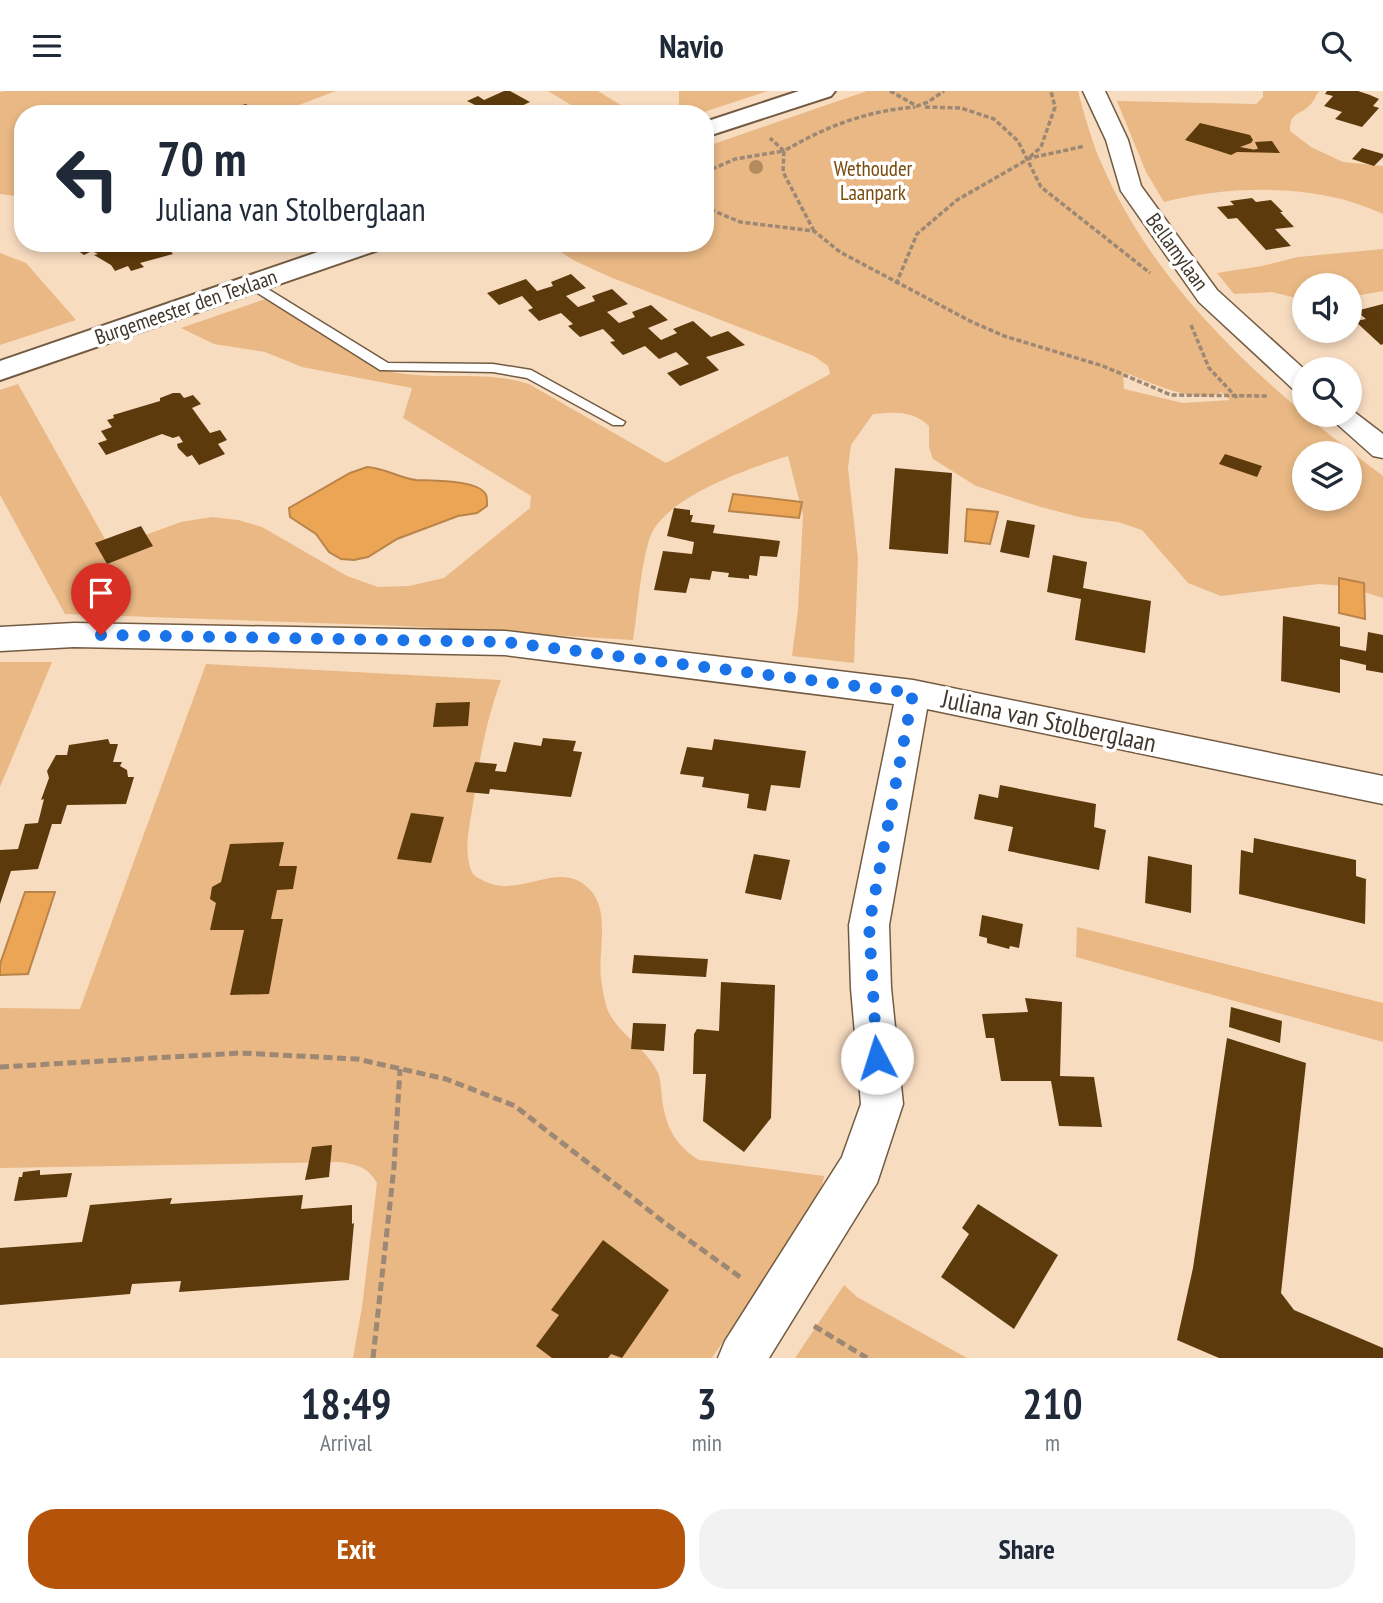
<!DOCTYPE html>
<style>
:root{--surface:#fff;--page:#f2f2f3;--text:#1f2937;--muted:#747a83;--accent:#b45309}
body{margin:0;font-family:"PT Sans Narrow",sans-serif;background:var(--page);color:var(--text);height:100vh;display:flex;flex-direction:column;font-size:26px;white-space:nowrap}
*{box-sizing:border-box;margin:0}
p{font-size:23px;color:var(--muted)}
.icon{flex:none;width:38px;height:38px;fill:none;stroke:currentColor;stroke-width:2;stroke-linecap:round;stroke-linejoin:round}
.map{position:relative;height:1267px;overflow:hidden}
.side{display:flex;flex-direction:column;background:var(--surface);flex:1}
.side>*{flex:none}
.top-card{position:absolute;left:14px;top:14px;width:700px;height:147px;border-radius:28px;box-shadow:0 4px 10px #0003;background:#fff;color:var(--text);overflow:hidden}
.controls{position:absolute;left:1292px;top:182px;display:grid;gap:14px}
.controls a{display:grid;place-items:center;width:70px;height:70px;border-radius:50%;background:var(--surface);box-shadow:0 4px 10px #0003;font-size:35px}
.pin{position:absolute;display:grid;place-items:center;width:60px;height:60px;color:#fff;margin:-72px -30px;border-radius:50% 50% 50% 0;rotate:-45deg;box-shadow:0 0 7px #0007}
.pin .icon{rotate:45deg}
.me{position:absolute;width:77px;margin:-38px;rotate:355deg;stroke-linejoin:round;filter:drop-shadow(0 0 5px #0008)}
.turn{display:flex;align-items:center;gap:24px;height:147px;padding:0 28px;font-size:32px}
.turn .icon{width:91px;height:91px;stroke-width:2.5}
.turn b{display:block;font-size:49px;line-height:60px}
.eta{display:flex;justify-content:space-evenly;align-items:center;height:119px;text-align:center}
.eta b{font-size:42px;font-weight:700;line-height:49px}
.action{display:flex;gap:14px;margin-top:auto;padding:14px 28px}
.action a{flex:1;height:80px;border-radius:28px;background:var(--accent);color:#fff;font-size:28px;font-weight:700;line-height:80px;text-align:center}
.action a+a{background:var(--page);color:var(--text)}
header{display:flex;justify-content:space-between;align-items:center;height:91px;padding:0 28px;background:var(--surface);font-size:32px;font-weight:700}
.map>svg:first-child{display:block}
</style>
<header><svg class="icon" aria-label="menu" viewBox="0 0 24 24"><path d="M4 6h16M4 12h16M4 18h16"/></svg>Navio<svg class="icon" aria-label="search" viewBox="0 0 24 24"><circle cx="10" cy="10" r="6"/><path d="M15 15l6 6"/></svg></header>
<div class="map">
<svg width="1383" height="1267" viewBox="0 0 1383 1267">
<rect width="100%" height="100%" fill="#f8dcc0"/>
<g fill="#e9b884" fill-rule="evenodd">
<path d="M5,0H336L275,23H23V106L0,103V1Z"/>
<path d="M548,0H598L635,23H586Z"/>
<path d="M679,0H768L698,23H692L679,14Z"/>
<path d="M867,0H1078C1085,26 1092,52 1103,76C1160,205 1274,303 1383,385V507L1345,495L1319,493L1221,505L1188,492L1142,439L1118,431L1083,427L1041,416L976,395L933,368L929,356V335C913,319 894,321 873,323L851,354L848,377L858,468L854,572L792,565L798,519L803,424L788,365C750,377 662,406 649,449C640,479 638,518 633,549L403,535L65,523L0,404V299L18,293L110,457L181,431L212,426L238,429L262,436L347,485L378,496L409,495L444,487L530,417L531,405L403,327L412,297L302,276L265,261L214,253L181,237L274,205L378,277C426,293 480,277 529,293L666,372L830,283L828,275L814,265L610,186L573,169L548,152H705V56ZM1123,281C1145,289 1200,316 1221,301L1230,309L1183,312L1124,298ZM1304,362H1349V408H1304Z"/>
<path d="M1263,0H1319C1316,4 1313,12 1309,15C1298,25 1290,21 1290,40L1311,56L1343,71L1383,75V123C1319,92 1231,94 1164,111L1146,81L1117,10L1256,13L1263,6Z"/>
<path d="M1383,158V200L1349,206V194H1304V209L1272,201L1234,203L1217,182L1262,175L1298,166Z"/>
<path d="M0,162L26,172L76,229L0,254Z"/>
<path d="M0,571H52L0,696Z"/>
<path d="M206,573L501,589C486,630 479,670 473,713C470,733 464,755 470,776C472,784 476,786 484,790C521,809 562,764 592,801C611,825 596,865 602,894C603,902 605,912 608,920C619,944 647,957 658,982C661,989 661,1000 662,1008C666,1036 675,1054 699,1069L824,1085L822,1097L784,1160L712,1267H353L362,1216L377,1092C368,1076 358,1074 340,1071L0,1077V917L80,918Z"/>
<path d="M1077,836L1383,912V951L1076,866Z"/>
<path d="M844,1194L857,1206L967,1267H795Z"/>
</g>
<g fill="#eca555" stroke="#b98449" stroke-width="2">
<path d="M367,376C385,377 399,387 416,389C430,390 479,388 486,404C487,405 487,413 487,415L477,422L458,425L397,448L368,466L354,469L341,468L329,461L316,443L290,426L289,417L350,382Z"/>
<path d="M733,403L802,411L799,427L729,420Z"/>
<path d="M967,418L998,421L990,453L965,450Z"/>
<path d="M1339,487L1364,492L1365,528L1339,522Z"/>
<path d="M25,801H55L28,883L0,884V873Z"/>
</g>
<g fill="#5d3a0c">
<path d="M504,0H510L530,11L504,23H493L467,10L478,5L484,9Z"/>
<path d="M1327,0H1358L1370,4L1379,8L1373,15L1379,17L1362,36L1335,28L1342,21L1324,15L1333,5L1325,3Z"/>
<path d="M246,13L252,18L236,23L220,20Z"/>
<path d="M1200,32L1250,44L1253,49L1251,52L1240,56L1256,59L1254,58H1258L1255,51L1272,50L1280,62L1237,61L1231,64L1185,49Z"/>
<path d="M1362,57L1383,63V66L1374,75L1352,68Z"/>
<path d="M1252,107L1256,111L1271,109L1283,121H1280L1294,136L1275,138L1291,155L1266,159L1237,127L1228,128L1217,116L1234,114L1230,110Z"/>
<path d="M79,152H174L175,154L168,157L173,163L140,172L144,176L131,180L128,175L115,180L111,174L94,164L98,163L92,160L84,164L77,159L84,156Z"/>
<path d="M571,183L586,197L566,205L578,216L595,210L592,205L612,198L628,213L607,221L619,232L635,226L632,221L651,214L668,229L648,237L661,249L677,242L673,238L693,230L711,246L728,240L745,254L706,266L719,279L680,295L667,282L689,273L676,261L659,268L645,255L623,264L610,251L615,250L603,238L580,246L568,235L573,233L561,222L539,230L528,219L533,217L522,205L499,214L487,202L526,188L537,200L553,195L551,191Z"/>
<path d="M1383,213V253L1381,254L1355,230L1366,228L1356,220Z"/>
<path d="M173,302H180L184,307L193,304L201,313L192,317L210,342L220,339L227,349L218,353L225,363L199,374L192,364L187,366L178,357L177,353L183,351L179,345L173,347L162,343L106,364L98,352L107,349L101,340L112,336L107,329L114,327L113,324L160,310V307Z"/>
<path d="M1225,363L1262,375L1257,386L1219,373Z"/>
<path d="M895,377L952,382L948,463L889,458Z"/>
<path d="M674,417L690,419V424H693L691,431L715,434L713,442L780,450L777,466L760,465L757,485L749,484V488L728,486L729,482L712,480L710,489L690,487L686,502L654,499L663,460L692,463L694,451L667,445Z"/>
<path d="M1007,429L1035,434L1029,467L1000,461Z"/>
<path d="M141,435L153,455L107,473L95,452Z"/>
<path d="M1053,464L1087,471L1083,497L1151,510L1145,562L1075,549L1081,508L1047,501Z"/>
<path d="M1283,525L1340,536V555L1366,560L1368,541L1383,544V582L1366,579V574L1340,568V602L1281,590Z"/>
<path d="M470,611L468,635L433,636L436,612Z"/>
<path d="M543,647L576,650L573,660L582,661L571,706L490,698L489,703L466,701L475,671L497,673L495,680L506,681L514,651L541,655Z"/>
<path d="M108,648L110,653H118L113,671H122L120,675L127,679L128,686H134L126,713L67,714L61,733H52L38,778L11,780L0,813V759L18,758L25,733L38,732L44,708L41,709L49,687L47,680L56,664H67L69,654Z"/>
<path d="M714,648L806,660L800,697L771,694L766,720L747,717L749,703L702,696L704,686L680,683L687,656L712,659Z"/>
<path d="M1000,694L1096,713L1094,736L1106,739L1099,779L1008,760L1013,736L974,728L979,703L998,707Z"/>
<path d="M411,722L444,726L431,772L397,768Z"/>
<path d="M1254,747L1356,769V785L1366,788L1365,833L1239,803L1241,759L1253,762Z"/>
<path d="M284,751L279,775H297L293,798L277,799L271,828H283L269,903L230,904L244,839H210L216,812L210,808L212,796L221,791L230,753Z"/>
<path d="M754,763L790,769L781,809L745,802Z"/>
<path d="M1148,765L1192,774L1191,822L1145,812Z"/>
<path d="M982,824L1023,833L1019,857L1010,855L1009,858L987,852V847L979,845Z"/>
<path d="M634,864L708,868L706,886L632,882Z"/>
<path d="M721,891L775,894L771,1027L744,1061L703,1030L706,983H693L694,943L697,938L719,940Z"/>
<path d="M1025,907L1062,911L1060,985L1094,986L1102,1036L1059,1035L1051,990H1001L994,947H986L982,923L1028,921Z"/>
<path d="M1231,916L1282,930L1280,952L1229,936Z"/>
<path d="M633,932L666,933L664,960L631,958Z"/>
<path d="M1227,947L1306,972L1281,1202L1294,1219L1383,1257V1267H1219L1177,1249L1193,1177Z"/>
<path d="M332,1054L329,1086L305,1089L312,1056Z"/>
<path d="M40,1079V1084L72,1082L67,1106L14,1110L19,1086H22L23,1081Z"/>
<path d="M303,1104L301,1118L352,1114V1133L354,1132L349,1189L179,1201L181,1190L132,1193L130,1203L0,1214V1157L82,1151L90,1114L172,1107L170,1113Z"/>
<path d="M978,1113L1058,1164L1014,1238L941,1186L969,1143L962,1137Z"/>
<path d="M603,1149L669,1199L622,1267L611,1263L608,1267H552L536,1255L559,1224L551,1219Z"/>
</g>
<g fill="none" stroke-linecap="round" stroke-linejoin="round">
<defs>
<path id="service" d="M253,189L388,272L493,273L531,279L625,331L623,334H613L527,287L493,281L380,279L248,196V190Z"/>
<g id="minor">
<path d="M1083,0H1105L1128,49L1141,95L1217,199L1304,278V301L1294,299L1199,211L1121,100L1106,49Z"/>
<path d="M1349,317L1383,343V367L1373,365L1327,324H1349Z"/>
<path d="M74,532L505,540L913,589L1383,685V713L927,618L889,834L891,897L903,1013L877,1092L769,1267H718L725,1250L842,1066L861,1013L851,897L849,834L894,613L505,564L74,556L0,560V536Z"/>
</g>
<g id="tertiary">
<path d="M799,0H835L831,5L705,46V31Z"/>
<path d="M344,152H385L381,158L0,289V270Z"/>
</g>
</defs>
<use href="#service" stroke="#735b42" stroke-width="3"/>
<use href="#minor" stroke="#735b42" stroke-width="3"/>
<use href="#tertiary" stroke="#735b42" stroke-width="4"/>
<g stroke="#9c8875" stroke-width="3.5" stroke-dasharray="5 2.5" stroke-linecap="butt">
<path d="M890,0L917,15L928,11L944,0"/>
<path d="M925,16L961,17L994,28L1018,50L1041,96L1150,182"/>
<path d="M1030,66L1041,56L1055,16L1051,0"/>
<path d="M705,81L735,68L784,60L770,47"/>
<path d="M705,113L714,120L740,131L814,140L840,161L972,231L1004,245L1103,275L1171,304L1269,305"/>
<path d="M814,140L783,81L784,60C827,35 866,20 915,16"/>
<path d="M896,193L917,143L957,109L1030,67L1085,55"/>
<path d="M1191,234L1209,277L1237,307"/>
</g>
<g stroke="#9c8875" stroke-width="5" stroke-dasharray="9 4.5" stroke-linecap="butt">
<path d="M0,976L240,962L357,968L446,988L515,1015L665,1132L740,1186"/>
<path d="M814,1235L867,1267"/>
<path d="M373,1267L394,1076L400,978"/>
</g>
<use href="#service" fill="#fff" fill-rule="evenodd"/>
<use href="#minor" fill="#fff" fill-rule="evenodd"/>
<use href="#tertiary" fill="#fff" fill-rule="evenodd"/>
</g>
<circle fill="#b28c5e" cx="756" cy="76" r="7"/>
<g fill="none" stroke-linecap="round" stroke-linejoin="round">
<path stroke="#1a73e8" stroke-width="12" stroke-dasharray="0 21.6" d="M101,544L505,551L913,602L869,834L877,967"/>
</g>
<g text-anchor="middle" stroke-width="7" stroke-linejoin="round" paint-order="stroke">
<g font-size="21" fill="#794b0d" stroke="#fff">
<text x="873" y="85">Wethouder<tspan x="873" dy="24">Laanpark</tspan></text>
</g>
<g font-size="21" fill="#42372c" stroke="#fff">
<text transform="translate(1177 161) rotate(54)" y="7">Bellamylaan</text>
<text transform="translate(186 216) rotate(-19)" y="7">Burgemeester den Texlaan</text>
</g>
<g font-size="26" fill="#42372c" stroke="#fff">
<text transform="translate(1049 630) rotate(12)" y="9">Juliana van Stolberglaan</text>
</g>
</g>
</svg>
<div class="controls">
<a><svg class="icon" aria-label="sound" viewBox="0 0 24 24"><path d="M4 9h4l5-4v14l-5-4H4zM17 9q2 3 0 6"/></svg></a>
<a><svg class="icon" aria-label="search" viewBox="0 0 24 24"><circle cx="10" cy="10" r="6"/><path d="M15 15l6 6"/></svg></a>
<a><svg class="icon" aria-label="layers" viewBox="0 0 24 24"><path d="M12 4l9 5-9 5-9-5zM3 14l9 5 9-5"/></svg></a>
</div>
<div class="pin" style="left:101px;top:544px;background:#d93025"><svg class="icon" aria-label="arrive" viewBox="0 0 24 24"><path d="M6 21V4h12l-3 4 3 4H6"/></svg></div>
<svg class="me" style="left:877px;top:967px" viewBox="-20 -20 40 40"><circle r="19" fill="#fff"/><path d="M0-13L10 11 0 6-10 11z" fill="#1a73e8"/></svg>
<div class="top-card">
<div class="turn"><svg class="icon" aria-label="left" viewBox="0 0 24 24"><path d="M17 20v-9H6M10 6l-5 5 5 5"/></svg><div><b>70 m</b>Juliana van Stolberglaan</div></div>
</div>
</div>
<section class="side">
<div class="eta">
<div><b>18:49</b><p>Arrival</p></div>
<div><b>3</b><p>min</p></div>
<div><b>210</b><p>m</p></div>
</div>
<div class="action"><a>Exit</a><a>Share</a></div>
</section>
